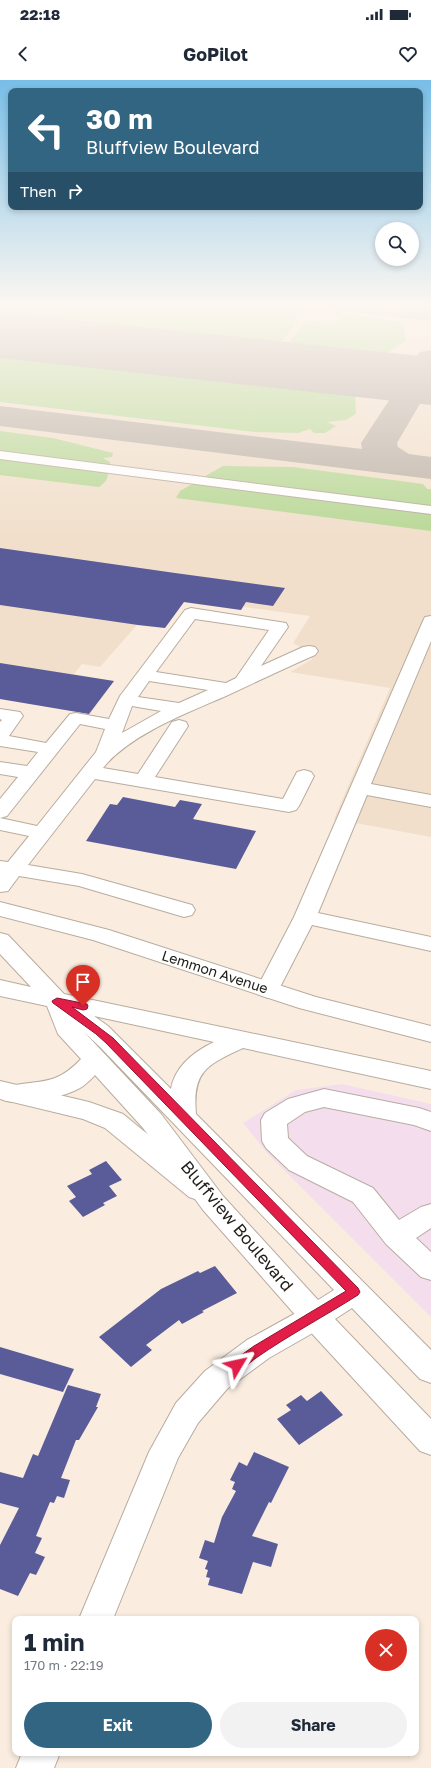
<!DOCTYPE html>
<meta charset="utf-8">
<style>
:root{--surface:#fff;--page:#f2f2f3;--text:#1f2937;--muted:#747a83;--accent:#316582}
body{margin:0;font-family:"Golos Text",sans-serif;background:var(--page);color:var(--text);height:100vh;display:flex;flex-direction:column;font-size:15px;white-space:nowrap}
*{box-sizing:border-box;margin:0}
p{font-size:13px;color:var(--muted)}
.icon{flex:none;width:22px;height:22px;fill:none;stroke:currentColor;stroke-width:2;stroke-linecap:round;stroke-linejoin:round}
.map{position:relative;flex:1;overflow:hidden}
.drawer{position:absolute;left:12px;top:1536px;width:407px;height:140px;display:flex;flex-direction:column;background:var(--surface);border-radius:8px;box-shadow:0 2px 6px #0003}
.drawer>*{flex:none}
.banner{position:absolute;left:8px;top:8px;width:415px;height:122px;border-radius:8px;box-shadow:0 2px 6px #0003;background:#316582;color:#fff;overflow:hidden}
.controls{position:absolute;left:375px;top:142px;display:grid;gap:8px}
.controls a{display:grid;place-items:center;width:44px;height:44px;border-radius:50%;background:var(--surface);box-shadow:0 2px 6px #0003;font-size:20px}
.pin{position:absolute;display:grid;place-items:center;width:34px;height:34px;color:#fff;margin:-41px -17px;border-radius:50% 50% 50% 0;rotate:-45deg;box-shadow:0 0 4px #0007}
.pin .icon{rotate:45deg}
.me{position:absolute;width:44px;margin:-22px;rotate:54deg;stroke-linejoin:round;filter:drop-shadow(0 0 3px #0008)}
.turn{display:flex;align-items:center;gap:14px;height:84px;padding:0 12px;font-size:18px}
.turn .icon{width:52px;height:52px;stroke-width:2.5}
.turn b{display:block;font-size:28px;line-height:34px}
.then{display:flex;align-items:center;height:38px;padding:0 12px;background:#0003;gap:8px;font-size:15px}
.round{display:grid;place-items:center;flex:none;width:42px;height:42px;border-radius:21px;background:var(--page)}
.summary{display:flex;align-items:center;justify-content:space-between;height:68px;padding:0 12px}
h1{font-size:24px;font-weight:700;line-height:30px}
.cta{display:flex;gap:8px;margin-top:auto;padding:8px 12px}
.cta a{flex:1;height:46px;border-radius:24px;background:var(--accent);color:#fff;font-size:16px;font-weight:700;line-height:46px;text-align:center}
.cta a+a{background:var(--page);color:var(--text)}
.status{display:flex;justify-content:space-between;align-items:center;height:28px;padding:0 20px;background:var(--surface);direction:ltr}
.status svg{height:11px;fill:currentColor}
header{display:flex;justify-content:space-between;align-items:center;height:52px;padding:0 12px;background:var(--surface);font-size:18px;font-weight:700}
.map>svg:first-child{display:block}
</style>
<div class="status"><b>22:18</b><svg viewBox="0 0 49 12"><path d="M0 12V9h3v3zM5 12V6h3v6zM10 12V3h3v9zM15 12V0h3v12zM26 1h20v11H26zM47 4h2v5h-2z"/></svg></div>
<header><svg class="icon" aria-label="back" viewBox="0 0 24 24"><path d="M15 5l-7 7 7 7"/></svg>GoPilot<svg class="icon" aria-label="heart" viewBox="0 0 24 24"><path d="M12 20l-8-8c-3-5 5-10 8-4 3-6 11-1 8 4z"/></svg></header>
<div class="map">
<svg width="431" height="1688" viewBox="0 0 431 1688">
<rect width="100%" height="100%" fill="#faeddf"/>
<path fill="#f4deed" d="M342,1004L431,1024V1237L267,1073L243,1043L296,1010Z"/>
<path fill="#f1dfcb" d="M0,223H431V757L334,739L390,608L290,592L311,580L314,575L293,563L310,536L244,527L241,530L172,521L175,534L165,548L137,545L100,587L82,584L74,594L114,601L90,634L0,619Z"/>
<g fill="#b9d897">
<path d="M0,223H246L325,231L323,234L302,232L295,239L299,240L281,262L288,263L308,240L332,243L343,237L329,235L337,231L403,243L406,261L380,277L0,237Z"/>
<path d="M0,274L355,313L356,334L346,340L327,342L336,346L325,353H314L310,349L298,353L255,352L0,322Z"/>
<path d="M0,351L53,358L113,373L112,377L103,378L110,382V386L0,372Z"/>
<path d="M0,378L108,392C108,400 105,402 99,407L0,395Z"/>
<path d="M223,386L293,387L423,404L427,409H431V427L202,398Z"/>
<path d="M194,403L431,433V451L176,418L180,411Z"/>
</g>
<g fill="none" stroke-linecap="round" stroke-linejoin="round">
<g fill="#bdb2a7" fill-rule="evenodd">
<path d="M327,223H431V241L341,231L331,229Z"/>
<path d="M431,270V305L397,363L398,367L409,374L431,377V399L0,346V326L362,369L361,363L401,302L388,304L249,289L238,287L233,280L238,273L249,271L388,284C400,283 413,283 420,272Z"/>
</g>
<path fill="#bdb2a7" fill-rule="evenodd" d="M0,232L431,277V325L0,278Z"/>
</g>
<g fill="#595c98">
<path d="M0,468L175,493L285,508L273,526L246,522L241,530L184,522L165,548L138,545L0,525Z"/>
<path d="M0,583L114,601L89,634L0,619Z"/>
<path d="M123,717L175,727L180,720L202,724L193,739L256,751L236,789L86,761L110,724L117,725Z"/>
<path d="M106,1081L122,1100L109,1106L117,1116L103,1123L105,1125L83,1137L69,1121L76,1117L67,1106L92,1094L89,1090Z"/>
<path d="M215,1186L237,1213L202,1231L204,1232L182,1244L179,1240L146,1265L152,1270L131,1287L99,1257L161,1209L198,1191L200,1193Z"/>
<path d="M0,1267L74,1289L63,1312L0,1294Z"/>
<path d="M68,1305L101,1314L96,1327H98L79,1360H76L61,1398L70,1400L64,1418L57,1416L54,1423L50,1422L36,1456L42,1458L35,1473L45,1477L36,1495L30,1493L18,1516L0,1509V1465L19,1428L0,1423V1392L23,1398L33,1374L38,1376Z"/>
<path d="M321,1311L343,1335L299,1365L277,1339L291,1330L286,1325L301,1315L307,1321Z"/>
<path d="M254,1372L289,1387L271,1423L269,1422L252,1456L278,1464L271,1487L253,1482L242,1514L208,1505L210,1498L206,1497L208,1490L205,1489L208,1481L199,1478L205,1460L214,1463L222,1437L236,1411L232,1409L235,1402L230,1400L239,1382L247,1386Z"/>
</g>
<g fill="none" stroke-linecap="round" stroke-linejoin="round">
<defs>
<g id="minor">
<path d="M0,371L431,426V434L0,379Z"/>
<path d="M191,528L286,543L288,547L261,586L303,567L309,566L315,567L318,571L315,575C285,588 256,602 226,616C187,633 129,655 103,688L138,694L172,642L179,640L186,642L188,646L155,697L283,719L297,692L304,690L311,692L314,696L299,726L296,730L289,732L95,699L28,785L82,794L192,825L195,830L192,835L184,837L79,806L19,796L8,811L0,812V781L8,782L29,756L0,750V719L18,697L0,694V682L27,686L38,672L0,666V642L2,640L0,639V629L20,632L23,636L9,656L46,663L70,634L76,633L109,639L120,616L185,530ZM195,539L269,550L236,598L226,603L156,592ZM149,601L208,610L179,623L138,617ZM132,626L161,631L122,653ZM80,644L105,649L96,672L37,746L0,738L7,736Z"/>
<path d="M431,536V561L371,704L431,715V727L367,715L318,833L431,857V871L312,845L276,915L268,918L260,915L256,910L294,837L423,541L425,537Z"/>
<path d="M0,1001L89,1022L123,1034L207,1103L211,1110L207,1117L198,1120L189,1117L105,1048L83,1039L0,1019Z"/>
<path d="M324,1009L419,1028L431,1032V1051L414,1045L324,1027L305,1032L287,1044L288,1058L307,1076L373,1108L399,1140L421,1127L431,1124V1148L416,1158L431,1172V1200L421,1197L386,1164L353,1122L289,1090L266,1068L262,1061L261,1040L265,1033L288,1019Z"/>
<path d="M315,1225L325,1228L330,1237L325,1246L269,1278L227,1309L198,1343L178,1378L113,1539H79L149,1372L176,1323L205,1291L247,1260L305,1228Z"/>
<path d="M22,1673H60L54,1688H16Z"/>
</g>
<g id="major">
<path d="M0,822L109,850L316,917L431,946V962L299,928L93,860L0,836Z"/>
<path d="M0,853L8,855L64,914L431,991V1009L243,968C207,985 192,991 196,1034L431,1270V1303L420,1299L352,1228L335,1239L431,1339V1375L420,1371L305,1246L203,1130L143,1048L95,995C90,1000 85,1006 78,1009C61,1018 22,1026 3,1020L0,1015L3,1008C37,998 53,1009 81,979L58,954L47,926L0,916V900L31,907L0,874ZM94,936L214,962C195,971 175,986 171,1009L108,946ZM84,952L100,967L334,1210L318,1220L223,1116L161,1034Z"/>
</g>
</defs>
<use href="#minor" stroke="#b8ac9f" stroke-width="2"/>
<use href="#major" stroke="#b8ac9f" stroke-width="2"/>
<use href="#minor" fill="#fff" fill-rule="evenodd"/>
<use href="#major" fill="#fff" fill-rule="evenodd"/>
</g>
<linearGradient id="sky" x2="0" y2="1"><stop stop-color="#78bee7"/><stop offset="0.49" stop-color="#fdf7f1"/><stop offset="1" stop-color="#fdf7f1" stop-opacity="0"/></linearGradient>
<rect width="431" height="459" fill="url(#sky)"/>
<path fill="#e11d48" stroke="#92132f" d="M57,918L87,924L88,926L87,929L83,930L72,927L113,958L358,1208L360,1212L358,1215C325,1236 289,1255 256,1278C249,1283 242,1292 233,1289L231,1285L233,1281L254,1266L346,1211L106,963L96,954L53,923L52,921Z"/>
<g text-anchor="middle" stroke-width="4" stroke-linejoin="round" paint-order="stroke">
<g font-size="14" fill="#211d18" stroke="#fff">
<text transform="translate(215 892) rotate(18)" y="5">Lemmon Avenue</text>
</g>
<g font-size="17" fill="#211d18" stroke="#fff">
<text transform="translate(237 1146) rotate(50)" y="6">Bluffview Boulevard</text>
</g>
</g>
</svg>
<div class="controls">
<a><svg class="icon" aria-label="search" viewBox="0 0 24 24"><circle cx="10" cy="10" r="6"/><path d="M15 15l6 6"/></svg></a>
</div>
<div class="pin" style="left:83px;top:926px;background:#d93025"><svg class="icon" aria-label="arrive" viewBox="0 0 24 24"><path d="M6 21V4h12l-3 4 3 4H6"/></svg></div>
<svg class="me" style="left:237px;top:1285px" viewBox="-20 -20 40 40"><path d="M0-17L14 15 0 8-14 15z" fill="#e11d48" stroke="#fff" stroke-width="4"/></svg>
<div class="banner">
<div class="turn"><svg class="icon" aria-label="left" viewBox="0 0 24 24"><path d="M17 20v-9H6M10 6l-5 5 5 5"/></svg><div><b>30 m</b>Bluffview Boulevard</div></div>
<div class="then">Then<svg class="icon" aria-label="right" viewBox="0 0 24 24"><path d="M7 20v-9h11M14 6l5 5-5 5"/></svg></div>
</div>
<section class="drawer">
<div class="summary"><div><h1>1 min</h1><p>170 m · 22:19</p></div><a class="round" style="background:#d93025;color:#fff"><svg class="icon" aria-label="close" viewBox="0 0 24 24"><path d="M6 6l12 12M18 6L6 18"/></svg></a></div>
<div class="cta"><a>Exit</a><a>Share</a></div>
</section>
</div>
